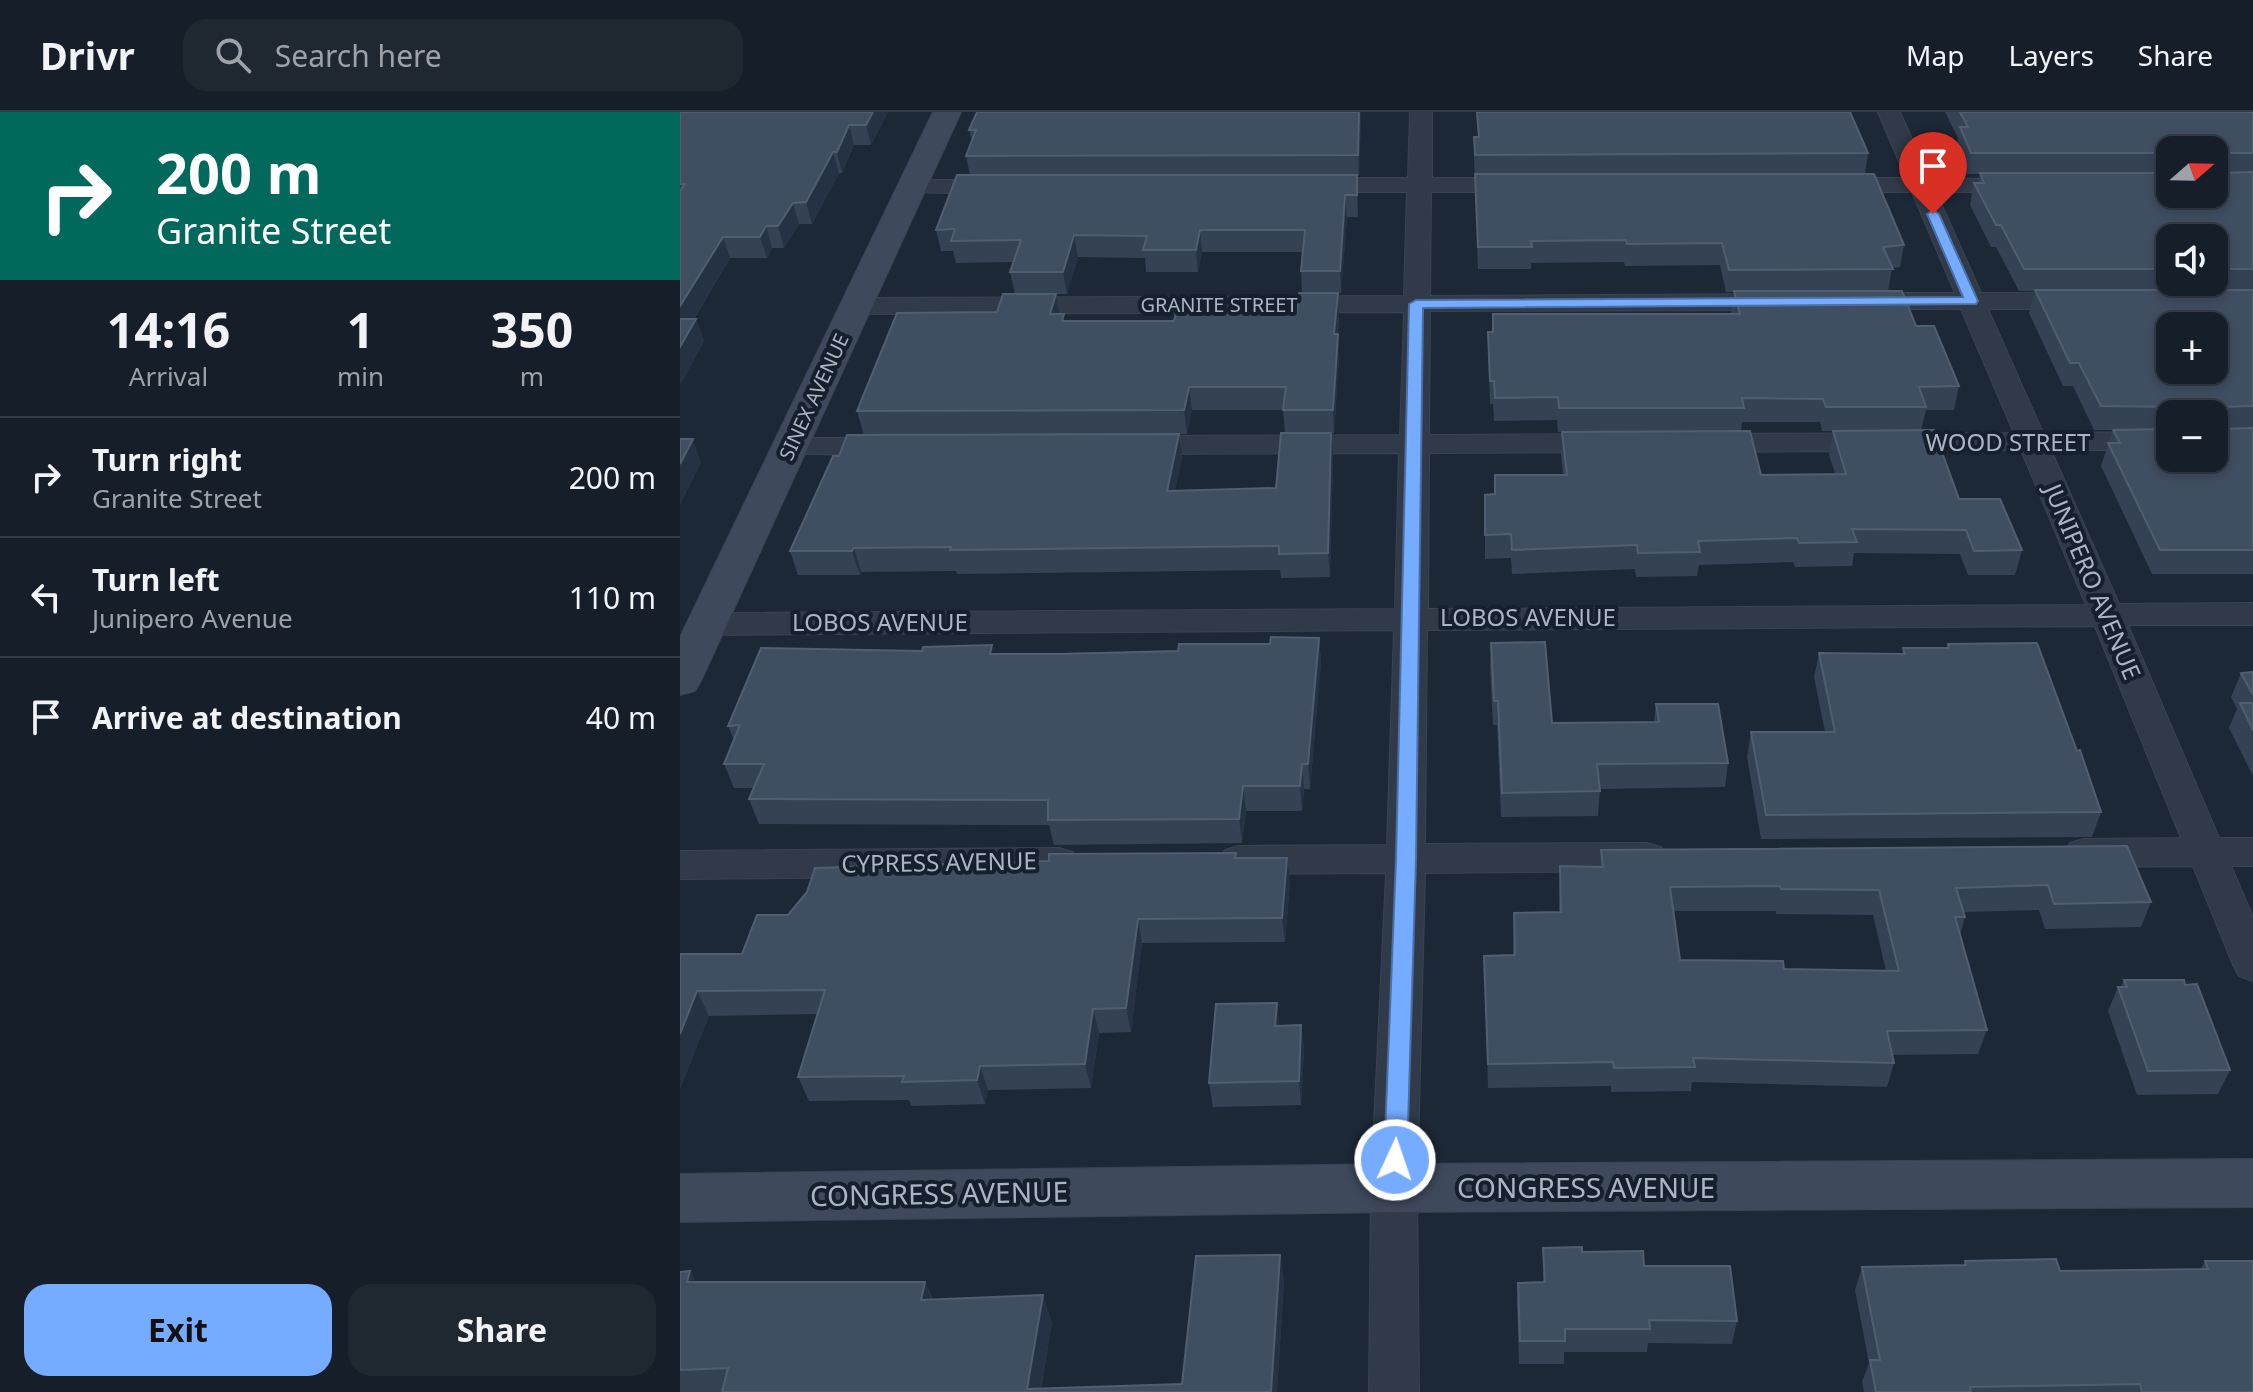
<!DOCTYPE html>
<meta charset="utf-8">
<style>
:root{--surface:#161e29;--page:#1f2731;--text:#f1f3f6;--muted:#9ea2a8;--line:#353c46;--accent:#75acff}
body{margin:0;font-family:"Noto Sans",sans-serif;background:var(--page);color:var(--text);height:100vh;display:flex;flex-direction:column;font-size:30px;white-space:nowrap}
*{box-sizing:border-box;margin:0}
p{font-size:26px;color:var(--muted)}
.icon{flex:none;width:44px;height:44px;fill:none;stroke:currentColor;stroke-width:2;stroke-linecap:round;stroke-linejoin:round}
.map{position:relative;flex:1;overflow:hidden}
.drawer{display:flex;flex-direction:column;background:var(--surface);width:680px}
.drawer>*{flex:none}
.banner{background:#00695c;color:#fff;overflow:hidden}
.needle{width:52px;rotate:70deg}
.controls{position:absolute;left:1476px;top:24px;display:grid;gap:16px}
.controls a{display:grid;place-items:center;width:72px;height:72px;border-radius:16px;background:var(--surface);box-shadow:0 4px 12px #0003,0 0 0 2px var(--line);font-size:40px}
.pin{position:absolute;display:grid;place-items:center;width:68px;height:68px;color:#fff;margin:-82px -34px;border-radius:50% 50% 50% 0;rotate:-45deg;box-shadow:0 0 8px #0007}
.pin .icon{rotate:45deg}
.me{position:absolute;width:88px;margin:-44px;rotate:3deg;stroke-linejoin:round;filter:drop-shadow(0 0 6px #0008)}
.turn{display:flex;align-items:center;gap:28px;height:168px;padding:0 24px;font-size:36px}
.turn .icon{width:104px;height:104px;stroke-width:2.5}
.turn b{display:block;font-size:56px;line-height:68px}
.eta{display:flex;justify-content:space-evenly;align-items:center;height:136px;text-align:center}
.eta b{font-size:48px;font-weight:700;line-height:56px}
.button{display:flex;gap:16px;margin-top:auto;padding:16px 24px}
.button a{flex:1;height:92px;border-radius:24px;background:var(--accent);color:#111;font-size:32px;font-weight:700;line-height:92px;text-align:center}
.button a+a{background:var(--page);color:var(--text)}
ul{padding:0;list-style:none}
li{display:flex;align-items:center;gap:24px;height:120px;padding:0 24px;border-top:2px solid var(--line)}
li div{flex:1}
li b{display:block;font-size:30px}
li em{font-style:normal}
header{display:flex;align-items:center;gap:48px;box-sizing:border-box;height:112px;padding:0 40px;background:var(--surface);border-bottom:2px solid var(--line)}
header strong{font-size:38px}
nav{display:flex;gap:44px;margin-inline-start:auto;font-size:28px}
.search{width:560px;height:72px;background:var(--page);display:flex;align-items:center;gap:20px;box-sizing:border-box;padding:0 28px;border-radius:24px;color:var(--muted);font-size:30px}
main{display:flex;flex:1;min-height:0}
.map>svg:first-child{display:block}
</style>
<header>
<strong>Drivr</strong>
<div class="search"><svg class="icon" aria-label="search" viewBox="0 0 24 24"><circle cx="10" cy="10" r="6"/><path d="M15 15l6 6"/></svg>Search here</div>
<nav><a>Map</a><a>Layers</a><a>Share</a></nav>
</header>
<main>
<section class="drawer">
<div class="banner">
<div class="turn"><svg class="icon" aria-label="right" viewBox="0 0 24 24"><path d="M7 20v-9h11M14 6l5 5-5 5"/></svg><div><b>200 m</b>Granite Street</div></div>
</div>
<div class="eta">
<div><b>14:16</b><p>Arrival</p></div>
<div><b>1</b><p>min</p></div>
<div><b>350</b><p>m</p></div>
</div>
<ul>
<li><svg class="icon" aria-label="right" viewBox="0 0 24 24"><path d="M7 20v-9h11M14 6l5 5-5 5"/></svg><div><b>Turn right</b><p>Granite Street</p></div><em>200 m</em></li>
<li><svg class="icon" aria-label="left" viewBox="0 0 24 24"><path d="M17 20v-9H6M10 6l-5 5 5 5"/></svg><div><b>Turn left</b><p>Junipero Avenue</p></div><em>110 m</em></li>
<li><svg class="icon" aria-label="arrive" viewBox="0 0 24 24"><path d="M6 21V4h12l-3 4 3 4H6"/></svg><div><b>Arrive at destination</b></div><em>40 m</em></li>
</ul>
<div class="button"><a>Exit</a><a>Share</a></div>
</section>
<div class="map">
<svg width="1573" height="1280" viewBox="0 0 1573 1280">
<rect width="100%" height="100%" fill="#1d2837"/>
<g fill="none" stroke-linecap="round" stroke-linejoin="round">
<defs>
<g id="street">
<path d="M730,0H752V66H844L852,68L856,73L852,78L844,80H751L750,184L1099,182L1108,184L1112,190L1108,196L1099,198L750,199L749,323L928,322L938,325L943,331L938,337L928,340L749,341L748,497L1406,493L1341,338L1024,340L1014,337L1009,331L1014,325L1024,322L1334,321L1281,197H1179L1170,195L1166,189L1170,183L1179,181H1275L1232,80H1152L1144,78L1140,73L1144,68L1152,66H1226L1198,0H1220L1249,66L1348,68L1352,73L1348,78L1340,80H1256L1301,181H1399L1408,183L1412,189L1408,195L1399,197H1308L1363,321L1490,320V338H1371L1439,492L1573,491V513H1448L1539,726H1573V754H1551L1573,805V869L1559,864L1553,853L1513,754L1403,755L1390,751L1384,741L1390,731L1403,727L1501,726L1415,514L747,518L745,732L967,731L981,735L986,745L981,755L967,759L745,761L737,1076L739,1280H689L691,1076L706,761L559,762L545,758L540,748L545,738L559,734L707,733L714,518L27,523L15,520L10,512L15,504L27,501L715,497L719,341L452,342L442,339L437,333L442,327L452,324L720,323L724,200L176,202L167,200L163,194L167,188L176,186L724,184L727,80H628L620,78L616,73L620,68L628,66H728Z"/>
<path d="M231,68H320L328,70L332,75L328,80L320,82L223,80L219,75L223,70Z"/>
<path d="M111,326H212L222,329L227,335L222,341L212,344L101,341L96,335L101,329Z"/>
<path d="M379,736L393,740L398,750L393,760L379,764L0,767V739Z"/>
</g>
<g id="secondary">
<path d="M253,0H281L21,569L15,579L0,583V525Z"/>
<path d="M1573,1047V1095L714,1100L0,1110V1062L714,1052Z"/>
</g>
</defs>
<use href="#street" stroke="#394351" stroke-width="2"/>
<use href="#secondary" stroke="#394351" stroke-width="2"/>
<use href="#street" fill="#303a48" fill-rule="evenodd"/>
<use href="#secondary" fill="#3e495b" fill-rule="evenodd"/>
</g>
<g fill="#344254" fill-rule="evenodd">
<path d="M0,0H208L191,33H174L162,61H159L132,112H119L104,136H92L87,146H50L14,207H16L24,229L0,273Z"/>
<path d="M681,0L679,64H678V105H667L661,181H658L659,203L658,222L659,245L654,321H651L653,344L650,465L601,466L600,458L277,462L276,459L181,460L180,463H118L110,439L159,344L184,323L177,299L317,200L335,182L330,160L334,150L276,151L273,139H261L256,118L290,63L286,44L292,29L289,18ZM522,140H623L621,159L622,181L617,200L494,209H385L380,202L376,182H387L398,145L465,146L466,160H518ZM512,298H603L605,321L596,376L495,379L502,345L499,322H507Z"/>
<path d="M796,0H1170L1188,41L1185,62L1224,133L1220,155L1212,156L1208,179L1236,214L1279,274L1274,298H1246L1241,318L1279,387L1342,438L1335,463H1288L1280,442L1174,441L1172,454L1115,455L1113,450L1019,453L1017,464L956,465L955,457L832,462L831,446L805,447V383L814,382L815,363H883L881,343L882,320L1061,319L878,320L877,308L814,309L813,292H810L808,242V220H813V202H1051L1054,180H1046L1040,153L945,154L944,150L851,151V157H798L794,46V25H798ZM1062,310H1140L1142,319H1153L1149,342L1155,362L1081,363L1061,319Z"/>
<path d="M1265,0H1573V462H1472L1421,354L1433,318H1414L1393,274H1383L1349,201L1355,179H1339L1316,135H1311L1290,93L1294,71H1298L1300,62H1287L1276,36L1278,26ZM1490,38H1534L1490,82ZM1490,126H1534V170H1490ZM1490,302H1534L1490,346Z"/>
<path d="M639,526L641,550L630,677H624L622,699H566L562,731L374,733L369,713L79,712L69,687L74,676H54L44,652L54,628L48,614L314,542L498,539L590,532Z"/>
<path d="M811,531L872,611L974,610L976,592L1048,651L1045,675L920,677L918,704L821,705L817,613H813L810,556Z"/>
<path d="M1268,532L1397,639L1421,700L1412,725L1081,727L1067,645L1071,620H1145L1134,565L1139,541L1222,542L1223,536H1267Z"/>
<path d="M1573,560V664L1549,616L1557,597L1551,585L1561,561Z"/>
<path d="M1447,734L1471,790L1461,815L1365,817L1359,798L1283,800L1285,805L1280,823L1307,918L1298,942L1212,943L1214,951L1207,975L1012,970L1011,979L931,980V974L808,976L804,844L833,843L834,801L879,800L880,754L920,755L921,738ZM994,799H1096V802L1193,803L1206,859L1104,857L1000,848Z"/>
<path d="M556,741V746L610,770L605,830L462,831L451,920L419,921L411,976L308,978L305,992L231,994L229,988L129,989L118,965L137,902L29,904L0,977V842H62L108,803L127,780L369,749Z"/>
<path d="M1444,868L1505,873L1550,958L1538,982L1457,983L1428,899L1438,875H1441Z"/>
<path d="M597,891L599,914L621,913L624,937L621,993L533,995L529,971Z"/>
<path d="M863,1136L902,1140L964,1154L1057,1209L1052,1232L968,1231L967,1240H884V1252H839L837,1193L838,1171L863,1170Z"/>
<path d="M600,1143L604,1170L597,1280H0V1160L10,1159L16,1170H245L253,1187L372,1210L361,1277L502,1272Z"/>
<path d="M1285,1149L1380,1159L1521,1157L1525,1149L1573,1280H1184L1182,1270L1189,1251L1175,1178L1182,1155L1283,1154Z"/>
</g>
<g fill="#253244">
<path d="M193,0H208L191,33L186,13Z"/>
<path d="M679,0H681L679,64L678,43Z"/>
<path d="M169,13L174,33L162,61L157,40Z"/>
<path d="M153,40L159,61L132,112L126,90Z"/>
<path d="M677,63L678,84V105L677,83Z"/>
<path d="M665,83L667,105L661,181L660,159Z"/>
<path d="M113,91L119,112L104,136L98,114Z"/>
<path d="M86,114L92,136L87,146L80,125Z"/>
<path d="M520,118L522,140L518,160L516,138Z"/>
<path d="M394,123L398,145L387,182L383,160Z"/>
<path d="M43,125L50,146L0,229V194Z"/>
<path d="M658,181L659,203L656,245L654,222Z"/>
<path d="M376,182L380,204L370,202Z"/>
<path d="M16,207L24,229L0,273V235Z"/>
<path d="M658,222L659,245L654,321L653,298Z"/>
<path d="M509,275L512,298L507,322L504,298Z"/>
<path d="M651,321L653,344L650,465L648,441Z"/>
<path d="M499,322L502,345L490,403L487,379Z"/>
<path d="M13,327L21,351L0,393V352Z"/>
<path d="M174,436L181,460L180,463L172,439Z"/>
<path d="M639,526L641,550L630,677L628,652Z"/>
<path d="M622,652L624,677L622,699L620,674Z"/>
<path d="M563,674L566,699L562,731L559,707Z"/>
<path d="M607,746L610,770L605,830L602,806Z"/>
<path d="M458,807L462,831L451,920L446,896Z"/>
<path d="M17,879L29,904L0,977V922Z"/>
<path d="M597,891L600,915L595,914Z"/>
<path d="M413,897L419,921L411,976L405,952Z"/>
<path d="M621,913L624,937L621,993L619,969Z"/>
<path d="M300,954L308,978L305,992L297,968Z"/>
<path d="M600,1143L604,1170L597,1280H591Z"/>
<path d="M10,1159L26,1186L7,1170Z"/>
<path d="M245,1170L256,1196L241,1188Z"/>
<path d="M363,1183L372,1210L360,1280L347,1277Z"/>
</g>
<g fill="#404e61" stroke="#515e70" stroke-width="2" fill-rule="evenodd">
<path d="M0,0H193L186,13H169L157,40H153L126,90L113,91L98,114H86L80,125H43L0,194V79L5,72H0Z"/>
<path d="M297,0H679L678,43L286,44L296,18H289Z"/>
<path d="M797,0H1170L1188,41L795,43L794,25H799Z"/>
<path d="M1280,0H1573V41H1541L1538,44V58L1541,61L1573,60V157H1534V126H1490V157H1344L1321,113H1316L1294,71H1304L1300,61H1490V82H1534V38H1490V41H1291L1280,15H1288Z"/>
<path d="M795,62H1194L1224,133L1203,135L1213,157L1049,158L1042,131L947,132L946,128L851,129L852,135H798Z"/>
<path d="M277,63H677V83H665L660,159H621L625,118H520L516,138H463L467,124L394,123L383,160H330L341,128L271,129L275,117L256,118Z"/>
<path d="M1355,178H1573V294L1540,295V317L1573,316V438H1480L1428,331H1440L1433,318L1490,317V346H1534V302H1500V295L1421,294L1399,251H1390ZM1490,214H1534V258H1490Z"/>
<path d="M1054,179H1222L1236,214H1254L1279,274L1239,275L1246,295H1146L1143,287L1062,286L1064,296H879L878,285L815,286L814,269H810L808,220H813V202H1060Z"/>
<path d="M619,181H658L654,222H658L653,298H603L606,275H509L504,298L177,299L217,201L317,200L323,182H376L370,202H384L382,209H494L496,201L617,200Z"/>
<path d="M0,207H16L0,235Z"/>
<path d="M1254,318L1279,387H1320L1342,438L1294,439L1286,418L1172,417L1177,430L1119,431L1117,426L1018,429L1020,440L958,441L957,433L832,438L831,422L805,423V383L815,382V363H887L882,320L1070,319L1081,363L1166,362L1153,319Z"/>
<path d="M601,321H651L648,441L599,442V434L270,438L271,435L174,436L172,439H110L153,344H159L167,323L499,322L487,379L596,376Z"/>
<path d="M0,327H13L0,352Z"/>
<path d="M591,525L639,526L628,652H622L620,674H563L559,707L368,708V688L69,687L84,652H44L60,613L48,614L81,536L242,539L243,535L312,533L310,542H380L498,539L499,532H590Z"/>
<path d="M865,530L872,611L979,610L976,592H1038L1048,651L917,652L920,679L822,681L818,589H814L811,531Z"/>
<path d="M1357,531L1397,639L1400,638L1421,700L1086,703L1071,620H1155L1139,541L1225,542L1223,536H1269L1268,532Z"/>
<path d="M1573,560V583L1561,561Z"/>
<path d="M1560,591H1573V618Z"/>
<path d="M1447,734L1471,790L1374,792L1368,773L1276,776L1285,805H1275L1307,918L1207,919L1214,951L1013,946L1015,955L934,956L933,950L808,952L804,844L835,843L834,801L881,800L880,754L923,755L921,738ZM1100,774L1101,777L1199,778L1219,859L1104,857L1103,849L1000,848L990,775Z"/>
<path d="M556,741L555,746H607L602,806L458,807L446,896L413,897L405,952L300,954L297,968L222,970L224,964L118,965L145,878L17,879L0,922V842H62L77,803H108L127,780L135,756L369,749V742Z"/>
<path d="M1444,868H1504L1505,873L1517,872L1550,958L1468,959L1438,875H1447Z"/>
<path d="M597,891L595,914L621,913L619,969L529,971L536,892Z"/>
<path d="M902,1135V1140L963,1139L964,1154H1050L1057,1209L969,1208L970,1217H885V1229H840L838,1171L865,1170L863,1136Z"/>
<path d="M600,1143L591,1280H42L48,1256L0,1258V1160L10,1159L7,1170H245L241,1188L363,1183L347,1277L502,1272L516,1144Z"/>
<path d="M1376,1147L1380,1159L1528,1157L1525,1149H1573V1280H1462L1460,1272L1290,1275L1291,1280H1196L1190,1248H1200L1182,1155L1286,1153L1285,1149Z"/>
</g>
<path fill="#75acff" stroke="#4c70a6" stroke-width="2" d="M1253,98L1259,102L1298,189L1296,192L743,196L736,747L727,1048L723,1055L715,1058L707,1055L704,1048L716,747L729,192L736,188L1283,185L1247,102Z"/>
<g text-anchor="middle" stroke-width="8" stroke-linejoin="round" paint-order="stroke">
<g font-size="20" fill="#a9b5c5" stroke="#161f2c">
<text x="539" y="200">GRANITE STREET</text>
<text transform="translate(134 285) rotate(-65)" y="7">SINEX AVENUE</text>
</g>
<g font-size="24" fill="#a9b5c5" stroke="#161f2c">
<text x="1328" y="339">WOOD STREET</text>
<text transform="translate(1412 470) rotate(67)" y="8">JUNIPERO AVENUE</text>
<text x="848" y="514">LOBOS AVENUE</text>
<text x="200" y="519">LOBOS AVENUE</text>
<text transform="translate(259 751) rotate(-1)" y="8">CYPRESS AVENUE</text>
</g>
<g font-size="28" fill="#a9b5c5" stroke="#161f2c">
<text x="906" y="1086">CONGRESS AVENUE</text>
<text transform="translate(259 1082) rotate(-1)" y="10">CONGRESS AVENUE</text>
</g>
</g>
</svg>
<div class="controls">
<a><svg class="needle" viewBox="-14 -14 28 28"><path d="M0-13l5 13h-10z" fill="#e53935"/><path d="M0 13l5-13h-10z" fill="#9ea2a8"/></svg></a>
<a><svg class="icon" aria-label="sound" viewBox="0 0 24 24"><path d="M4 9h4l5-4v14l-5-4H4zM17 9q2 3 0 6"/></svg></a>
<a>+</a>
<a>−</a>
</div>
<div class="pin" style="left:1253px;top:102px;background:#d93025"><svg class="icon" aria-label="arrive" viewBox="0 0 24 24"><path d="M6 21V4h12l-3 4 3 4H6"/></svg></div>
<svg class="me" style="left:715px;top:1048px" viewBox="-20 -20 40 40"><circle r="17" fill="#75acff" stroke="#fff" stroke-width="3"/><path d="M0-11L8 9 0 5-8 9z" fill="#fff"/></svg>
</div>
</main>
